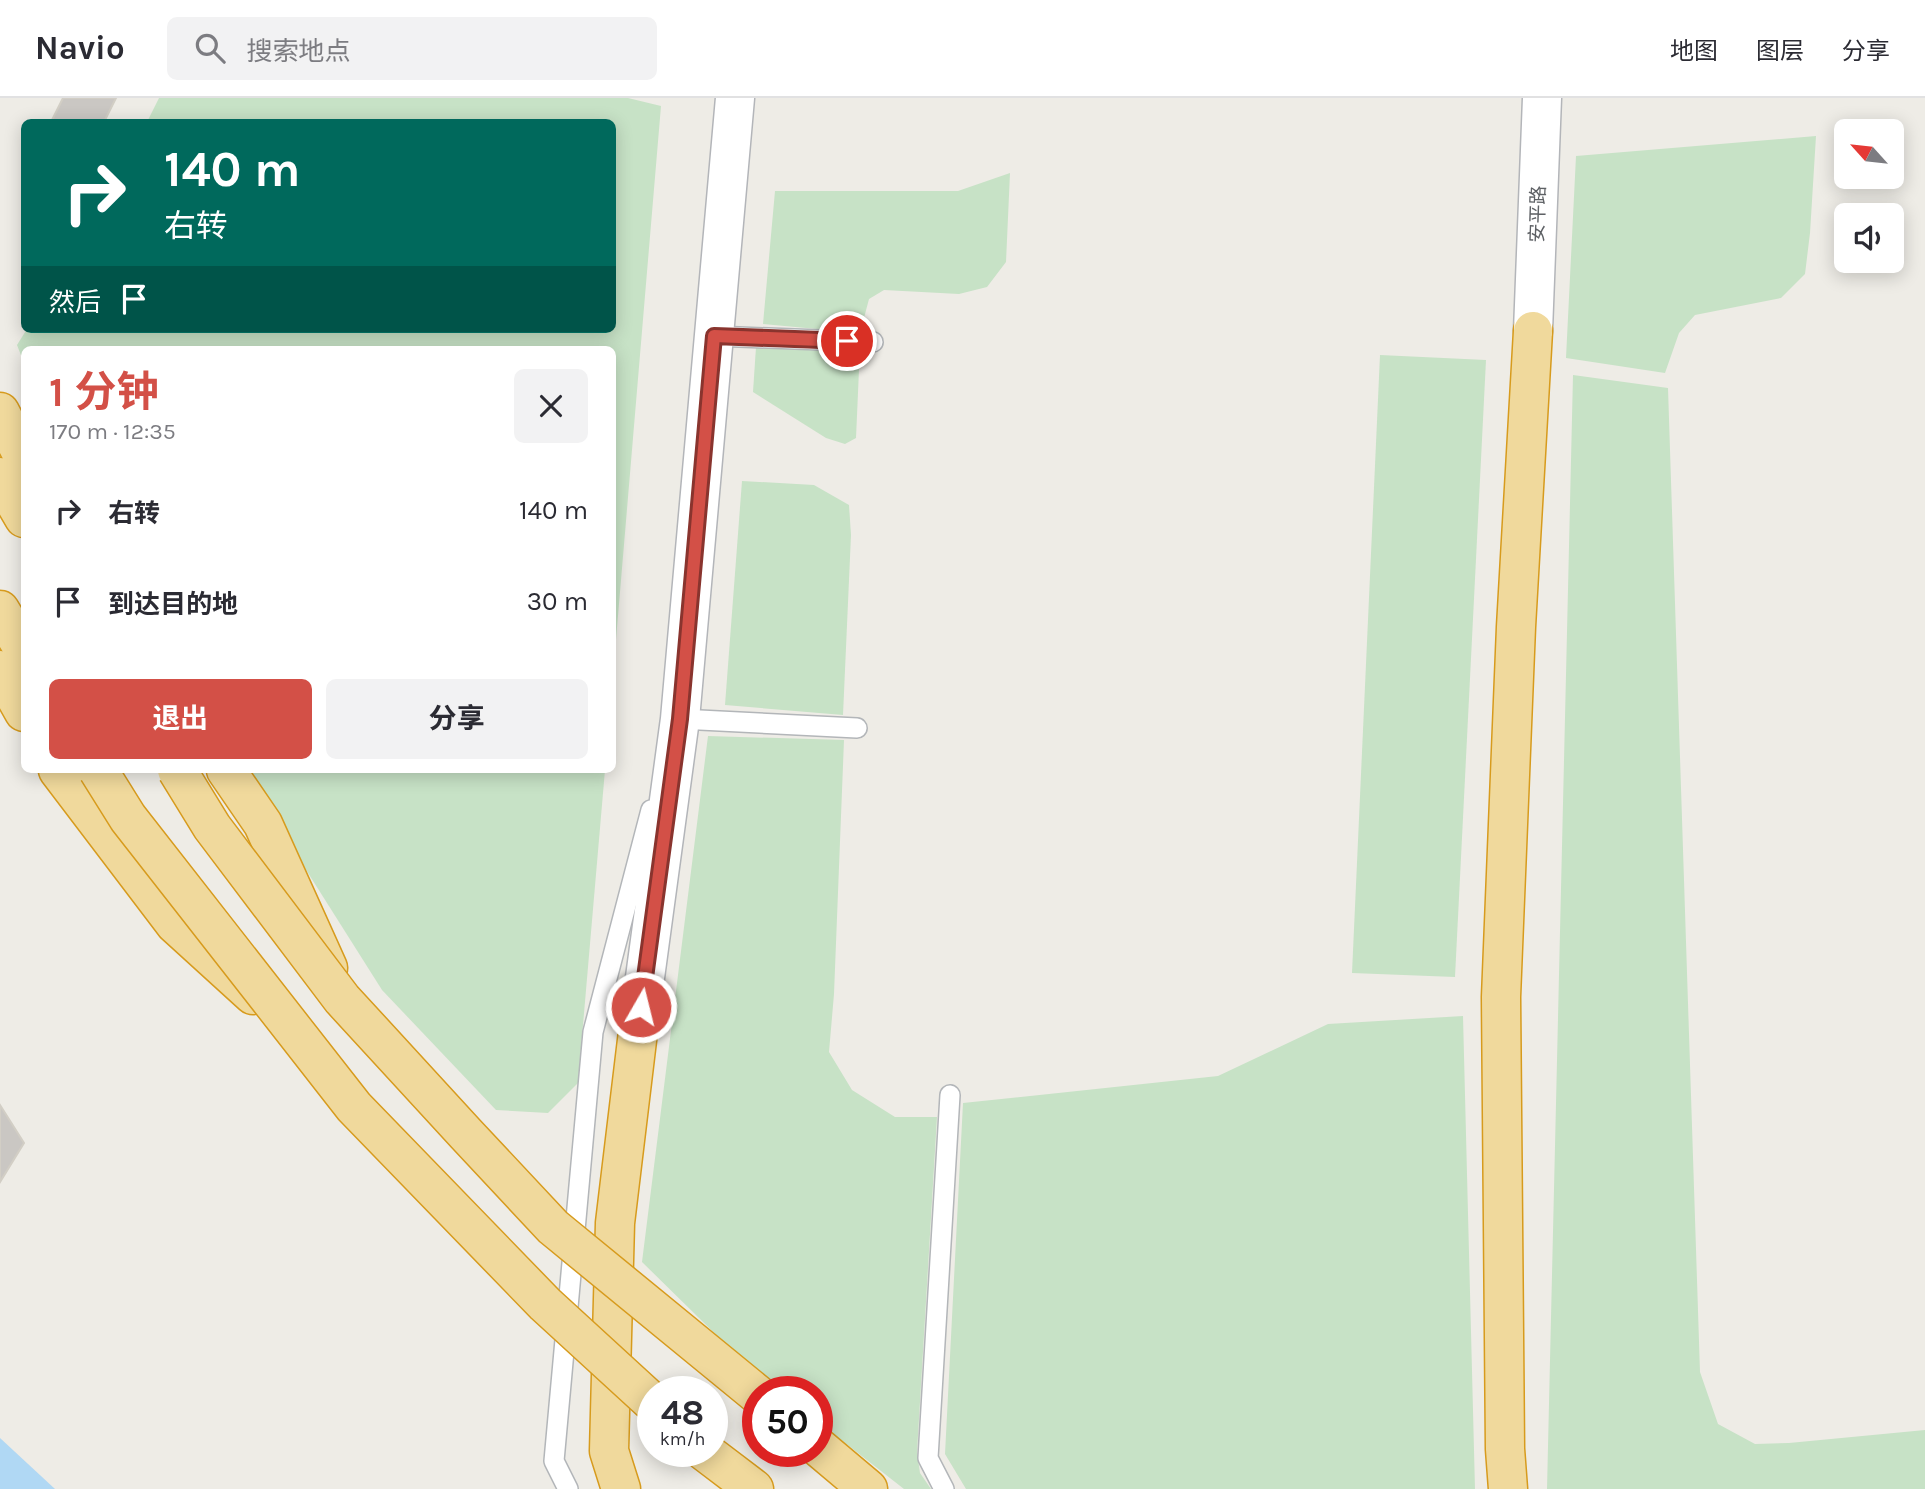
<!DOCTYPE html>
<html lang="zh">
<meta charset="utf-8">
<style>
:root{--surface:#fff;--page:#f2f2f3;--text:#2b2b33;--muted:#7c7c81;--line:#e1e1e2;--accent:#d35047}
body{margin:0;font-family:Karla,"Noto Sans SC",sans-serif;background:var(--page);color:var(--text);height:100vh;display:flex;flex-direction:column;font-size:26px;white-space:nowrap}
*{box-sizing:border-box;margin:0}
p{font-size:23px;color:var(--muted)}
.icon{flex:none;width:38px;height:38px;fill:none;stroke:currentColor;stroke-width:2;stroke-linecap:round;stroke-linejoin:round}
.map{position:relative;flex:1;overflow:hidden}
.side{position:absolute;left:21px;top:248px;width:595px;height:427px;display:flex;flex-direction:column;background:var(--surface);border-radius:10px;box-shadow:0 4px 18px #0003}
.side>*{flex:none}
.banner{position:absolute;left:21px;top:21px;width:595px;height:214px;border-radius:10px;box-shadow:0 4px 18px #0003;background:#00695c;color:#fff;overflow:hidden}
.needle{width:46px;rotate:297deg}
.controls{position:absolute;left:1834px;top:21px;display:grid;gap:14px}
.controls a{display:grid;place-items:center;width:70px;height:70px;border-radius:10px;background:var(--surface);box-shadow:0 4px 18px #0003;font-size:35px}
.speed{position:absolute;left:637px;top:1278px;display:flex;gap:14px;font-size:35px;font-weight:700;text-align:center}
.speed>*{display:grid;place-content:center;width:91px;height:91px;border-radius:50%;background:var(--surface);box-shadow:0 4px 18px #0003;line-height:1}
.speed small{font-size:18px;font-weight:400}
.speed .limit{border:10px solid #d22;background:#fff;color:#111}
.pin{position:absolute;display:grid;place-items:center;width:60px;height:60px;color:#fff;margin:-30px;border:4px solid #fff;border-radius:50%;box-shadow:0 2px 7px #0007}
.me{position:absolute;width:77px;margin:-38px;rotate:8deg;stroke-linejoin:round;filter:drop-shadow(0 0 5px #0008)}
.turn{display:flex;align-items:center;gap:24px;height:147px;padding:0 28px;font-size:32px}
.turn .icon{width:91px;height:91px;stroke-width:2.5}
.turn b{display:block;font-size:49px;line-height:60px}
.then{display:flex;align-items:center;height:66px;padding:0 28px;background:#0003;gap:14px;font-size:26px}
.round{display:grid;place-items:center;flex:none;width:74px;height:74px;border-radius:10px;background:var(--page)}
.headline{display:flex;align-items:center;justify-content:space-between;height:119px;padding:0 28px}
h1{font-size:42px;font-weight:700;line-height:52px;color:var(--accent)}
.action{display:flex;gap:14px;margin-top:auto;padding:14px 28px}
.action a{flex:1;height:80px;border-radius:10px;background:var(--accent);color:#fff;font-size:28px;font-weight:700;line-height:80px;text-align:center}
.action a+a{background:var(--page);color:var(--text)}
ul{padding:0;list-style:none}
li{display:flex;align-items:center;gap:21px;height:91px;padding:0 28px}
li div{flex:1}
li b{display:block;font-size:26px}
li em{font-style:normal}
header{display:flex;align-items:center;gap:42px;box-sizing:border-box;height:98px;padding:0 35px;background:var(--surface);border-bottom:2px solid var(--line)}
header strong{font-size:33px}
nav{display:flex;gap:38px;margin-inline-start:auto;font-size:24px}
.search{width:490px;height:63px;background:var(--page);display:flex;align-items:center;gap:18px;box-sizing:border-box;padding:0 24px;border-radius:10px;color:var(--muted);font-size:26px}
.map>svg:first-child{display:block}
</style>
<header>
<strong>Navio</strong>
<div class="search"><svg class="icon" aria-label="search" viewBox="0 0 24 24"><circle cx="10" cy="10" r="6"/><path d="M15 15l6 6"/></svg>搜索地点</div>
<nav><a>地图</a><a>图层</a><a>分享</a></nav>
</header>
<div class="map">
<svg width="1925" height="1391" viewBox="0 0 1925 1391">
<rect width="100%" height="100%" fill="#eeece6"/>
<g fill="#c7e2c6">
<path d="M159,0H628L661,8L613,577L612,252H24V265L17,247L27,231H612V24H147Z"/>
<path d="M1816,38L1810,135L1805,176L1781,200L1695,217L1679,235L1665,275L1566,260L1576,58Z"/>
<path d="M1010,75L1006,164L987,189L959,196L884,192L869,201L860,235L763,226L775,93H958Z"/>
<path d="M756,249H860L856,340L845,346L826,340L753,294Z"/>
<path d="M1380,257L1486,262L1455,879L1352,875Z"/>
<path d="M1573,277L1668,290L1700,1274L1718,1326L1755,1346L1789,1345L1925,1332V1391H1547Z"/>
<path d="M742,383L814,387L849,407L851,437L843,617L725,607Z"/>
<path d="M708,638L844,642L834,896L829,954L852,992L895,1019H937L917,1354L920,1375L931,1391H904L817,1323V1293H779L754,1274L642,1164Z"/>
<path d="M243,672H605L578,985L548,1015L496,1012L382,892Z"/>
<path d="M1463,918L1475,1391H966L945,1356L963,1005L1218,978L1328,926Z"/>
</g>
<path fill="#b0d8f4" d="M0,1340L55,1391H0Z"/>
<g fill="#cac7c3" stroke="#d2cec5" stroke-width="2">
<path d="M63,0H116L104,24H51Z"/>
<path d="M0,1007L24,1045L0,1084Z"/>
</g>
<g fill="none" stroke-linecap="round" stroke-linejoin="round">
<defs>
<g id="lane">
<path d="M714,238L873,244"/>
<path d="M680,621L857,630"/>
<path d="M568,1391L554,1363L593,934L651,712"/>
<path d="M944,1391L928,1360L950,997"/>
</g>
<g id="secondary">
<path d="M1533,233L1542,0"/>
<path d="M641,909L680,621L735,0"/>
</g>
<g id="highway">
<path d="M0,314L24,360"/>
<path d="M0,379L24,420"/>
<path d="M0,512L24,552"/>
<path d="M0,572L24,614"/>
<path d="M58,672L175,826L253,897"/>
<path d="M226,672L263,726L328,870"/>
<path d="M817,1348L868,1391"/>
<path d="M704,1353L754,1391"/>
<path d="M621,1391L609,1353L615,1125L641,909"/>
<path d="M1508,1391L1505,1351L1501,899L1516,529L1533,233"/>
</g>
</defs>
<use href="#lane" stroke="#b3b6b9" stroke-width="22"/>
<use href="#secondary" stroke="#b3b5b9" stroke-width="41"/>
<use href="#highway" stroke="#d79b1d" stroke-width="41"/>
<use href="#lane" stroke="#fff" stroke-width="19"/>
<use href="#secondary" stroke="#fff" stroke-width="38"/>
<use href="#highway" stroke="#f0d99c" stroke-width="38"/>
<defs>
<g id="highway-bridge">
<path d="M98,672L128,720L354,1009L545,1206L653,1305"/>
<path d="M177,672L212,729L342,901L466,1036L553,1129L758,1297"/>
</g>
</defs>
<use href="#highway-bridge" stroke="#d79b1d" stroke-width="41" stroke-linecap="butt"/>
<use href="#highway-bridge" stroke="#f0d99c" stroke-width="38"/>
</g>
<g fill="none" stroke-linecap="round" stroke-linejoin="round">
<defs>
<path id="route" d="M641,909L680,621L714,238L847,243"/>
</defs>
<use href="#route" stroke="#89342e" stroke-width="18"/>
<use href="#route" stroke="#d35047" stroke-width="12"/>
</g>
<g text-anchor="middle" stroke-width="7" stroke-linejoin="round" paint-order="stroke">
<g font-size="19" fill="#5e6165" stroke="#fff">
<text transform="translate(1537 116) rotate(-88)" y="7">安平路</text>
</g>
</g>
</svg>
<div class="controls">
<a><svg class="needle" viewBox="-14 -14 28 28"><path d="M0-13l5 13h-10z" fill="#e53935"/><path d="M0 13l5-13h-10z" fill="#7c7c81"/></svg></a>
<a><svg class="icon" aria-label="sound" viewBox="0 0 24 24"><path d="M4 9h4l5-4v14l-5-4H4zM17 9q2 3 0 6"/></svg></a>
</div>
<div class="speed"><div>48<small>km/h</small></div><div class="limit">50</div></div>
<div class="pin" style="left:847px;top:243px;background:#d93025"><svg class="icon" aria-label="arrive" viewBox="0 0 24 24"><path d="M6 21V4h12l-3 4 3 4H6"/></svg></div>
<svg class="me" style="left:641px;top:909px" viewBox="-20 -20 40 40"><circle r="17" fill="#d35047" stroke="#fff" stroke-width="3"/><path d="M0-11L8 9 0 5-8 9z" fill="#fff"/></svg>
<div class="banner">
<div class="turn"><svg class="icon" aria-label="right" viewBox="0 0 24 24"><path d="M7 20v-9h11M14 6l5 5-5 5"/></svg><div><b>140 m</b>右转</div></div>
<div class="then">然后<svg class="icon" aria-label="arrive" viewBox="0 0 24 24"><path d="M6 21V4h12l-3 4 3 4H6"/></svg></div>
</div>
<section class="side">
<div class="headline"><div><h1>1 分钟</h1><p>170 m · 12:35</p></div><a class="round"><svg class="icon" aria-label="close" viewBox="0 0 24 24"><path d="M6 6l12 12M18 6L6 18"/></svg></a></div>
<ul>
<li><svg class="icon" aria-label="right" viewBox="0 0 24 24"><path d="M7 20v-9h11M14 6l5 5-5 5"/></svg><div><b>右转</b></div><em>140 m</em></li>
<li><svg class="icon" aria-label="arrive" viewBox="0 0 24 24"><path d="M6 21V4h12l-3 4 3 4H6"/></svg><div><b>到达目的地</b></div><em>30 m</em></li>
</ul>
<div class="action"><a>退出</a><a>分享</a></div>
</section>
</div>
